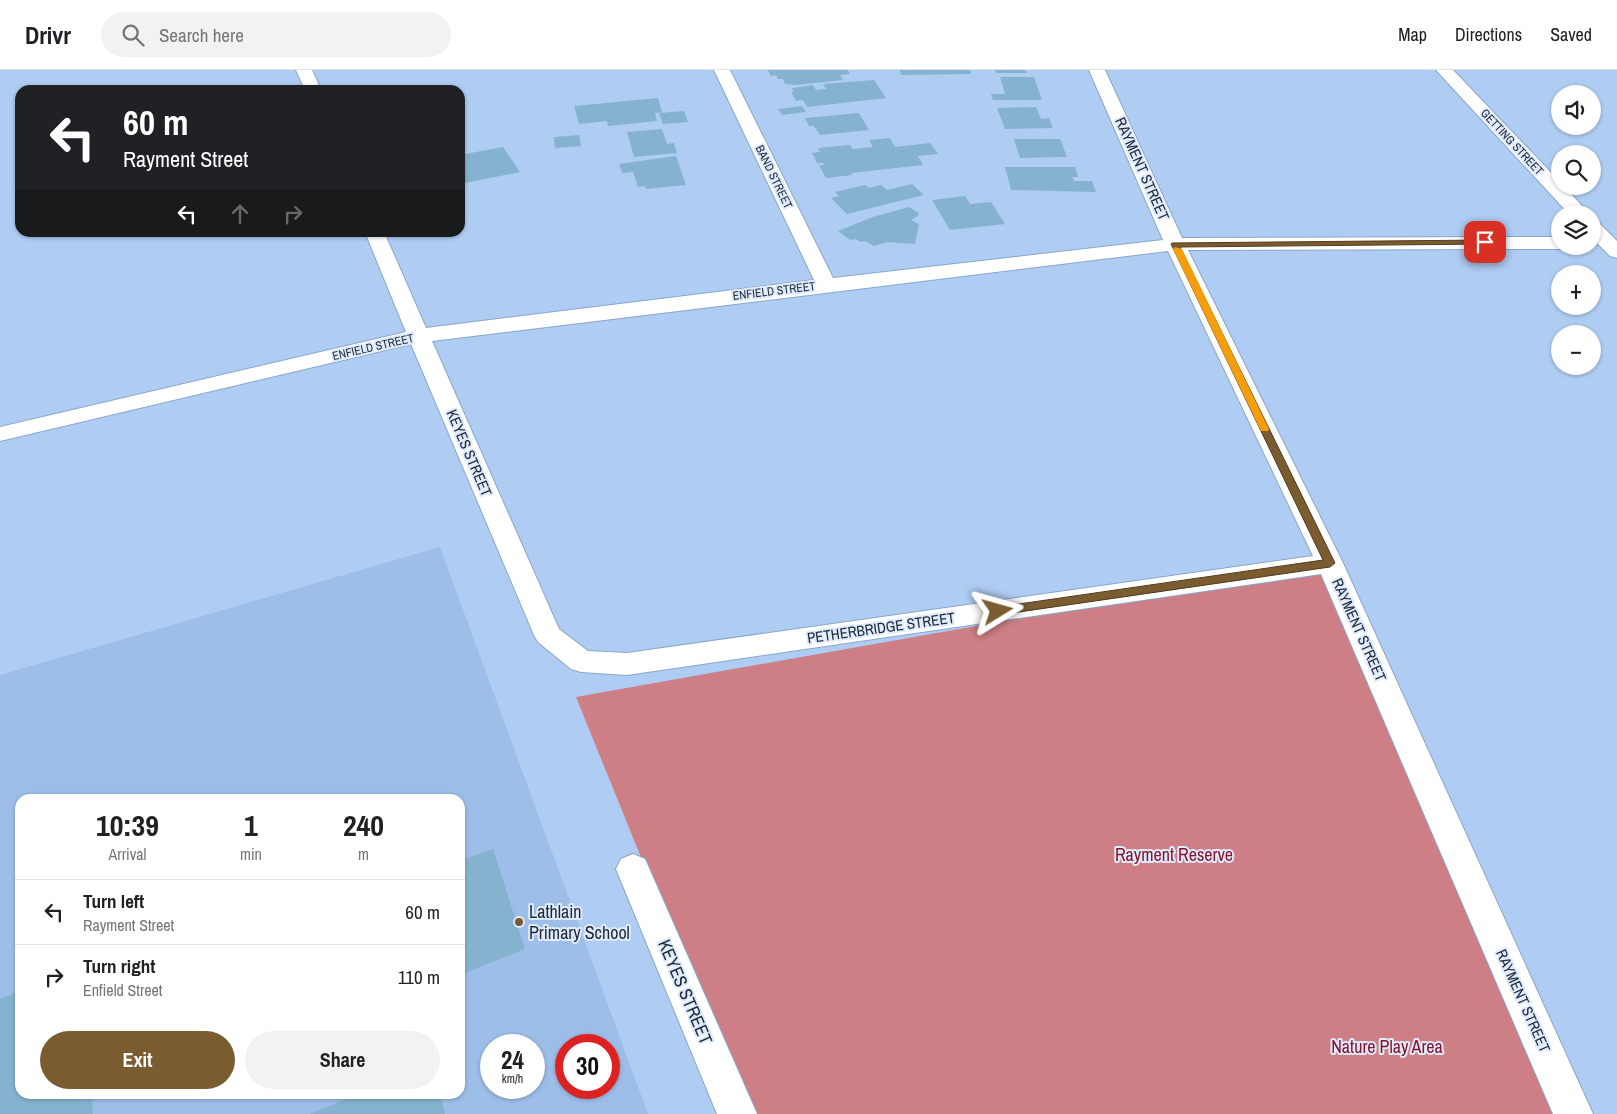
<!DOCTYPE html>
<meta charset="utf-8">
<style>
:root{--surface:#fff;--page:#f2f2f2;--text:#202124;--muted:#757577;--line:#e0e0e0;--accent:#7a5c30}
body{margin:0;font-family:"Archivo Narrow",sans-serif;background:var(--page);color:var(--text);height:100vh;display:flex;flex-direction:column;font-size:19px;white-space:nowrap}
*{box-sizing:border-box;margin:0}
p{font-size:16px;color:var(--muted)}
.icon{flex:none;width:28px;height:28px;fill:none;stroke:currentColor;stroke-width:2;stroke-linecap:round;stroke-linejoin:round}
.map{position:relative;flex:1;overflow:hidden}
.panel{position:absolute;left:15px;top:724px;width:450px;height:305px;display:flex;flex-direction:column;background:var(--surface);border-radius:15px;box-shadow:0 1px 4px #0004}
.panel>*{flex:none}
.guide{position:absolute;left:15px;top:15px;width:450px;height:152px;border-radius:15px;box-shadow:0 1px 4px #0004;background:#202124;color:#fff;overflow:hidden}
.buttons{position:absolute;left:1551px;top:15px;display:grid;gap:10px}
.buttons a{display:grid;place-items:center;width:50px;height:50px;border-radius:50%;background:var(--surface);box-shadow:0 1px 4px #0004;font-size:25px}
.speed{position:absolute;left:480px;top:964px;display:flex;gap:10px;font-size:25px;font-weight:700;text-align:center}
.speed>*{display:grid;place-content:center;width:65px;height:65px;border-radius:50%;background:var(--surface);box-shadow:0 1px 4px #0004;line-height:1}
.speed small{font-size:12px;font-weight:400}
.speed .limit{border:8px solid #d22;background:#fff;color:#111}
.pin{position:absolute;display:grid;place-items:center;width:42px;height:42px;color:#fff;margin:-21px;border-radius:10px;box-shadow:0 2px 8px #0006}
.me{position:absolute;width:55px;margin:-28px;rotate:82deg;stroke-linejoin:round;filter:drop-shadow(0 0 4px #0008)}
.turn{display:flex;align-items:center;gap:18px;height:105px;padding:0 25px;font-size:22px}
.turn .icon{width:65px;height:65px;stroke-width:2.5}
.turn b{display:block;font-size:35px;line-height:42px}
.lanes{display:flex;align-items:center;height:48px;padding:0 25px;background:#0003;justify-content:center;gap:25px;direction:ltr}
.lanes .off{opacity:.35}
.eta{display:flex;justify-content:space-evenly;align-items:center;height:85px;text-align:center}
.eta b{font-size:30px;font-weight:700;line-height:35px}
.button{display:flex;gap:10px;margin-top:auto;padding:10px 25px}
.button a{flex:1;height:58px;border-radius:30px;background:var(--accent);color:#fff;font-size:20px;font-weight:700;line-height:58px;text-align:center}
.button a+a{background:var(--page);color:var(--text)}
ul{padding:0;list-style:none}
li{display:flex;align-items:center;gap:15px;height:65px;padding:0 25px;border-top:1px solid var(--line)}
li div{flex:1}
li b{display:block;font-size:19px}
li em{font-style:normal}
header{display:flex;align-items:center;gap:30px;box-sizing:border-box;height:70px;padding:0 25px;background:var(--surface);border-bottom:1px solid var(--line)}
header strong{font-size:24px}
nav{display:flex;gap:28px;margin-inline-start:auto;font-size:18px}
.search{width:350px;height:45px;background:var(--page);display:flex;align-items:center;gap:12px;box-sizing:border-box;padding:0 18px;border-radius:28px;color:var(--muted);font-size:19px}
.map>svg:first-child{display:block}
</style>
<header>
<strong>Drivr</strong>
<div class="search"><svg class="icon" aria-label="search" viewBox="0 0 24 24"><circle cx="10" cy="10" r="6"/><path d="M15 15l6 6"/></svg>Search here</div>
<nav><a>Map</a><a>Directions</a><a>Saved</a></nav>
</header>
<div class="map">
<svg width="1617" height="1044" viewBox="0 0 1617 1044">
<rect width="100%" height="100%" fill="#afccf3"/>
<path fill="#9dbee9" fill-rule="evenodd" d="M440,477L648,1044H0V605ZM20,729H460V1024H20ZM491,975H534V1018H491ZM566,975H609V1018H566Z"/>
<path fill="#cd7f85" d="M1330,493L1573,1044H745L576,627Z"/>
<g fill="#85b3cf">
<path d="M768,0H848L850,4L840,5L843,10L796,15L785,14L783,9H778L776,5L771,6Z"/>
<path d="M900,0H970L971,4L901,5Z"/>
<path d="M995,0H1025L1027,3H996Z"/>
<path d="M1000,7H1034L1042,30H993L991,24H1005Z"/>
<path d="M874,10L886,28L807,37L803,30L796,31L791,22L794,21L792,18L813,15L816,20L826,19L823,14Z"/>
<path d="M658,28L662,42L655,43L657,51L608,56L607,51L579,54L574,36Z"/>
<path d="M802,36L806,42L782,45L778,39Z"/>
<path d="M1036,37L1041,49L1049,48L1053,58L1005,59L997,38Z"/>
<path d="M684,41L688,52L663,54L659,43Z"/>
<path d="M859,43L869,60L820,65L814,56H809L805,48Z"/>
<path d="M662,59L667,74L674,73L677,83L634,87L627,62Z"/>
<path d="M579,65L581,76L555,78L554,67Z"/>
<path d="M890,68L895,77L930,73L938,84L918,86L923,95L851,103L852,105L826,108L819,95H824L823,93H817L812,83L820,82L818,78L850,75L853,79L873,77L869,70Z"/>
<path d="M1014,69H1060L1067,87L1020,88Z"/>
<path d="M503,77L520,102L460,114V85Z"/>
<path d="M676,86L686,115L646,119L645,116L638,117L633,102L622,103L619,94Z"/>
<path d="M1005,97H1075L1078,107H1072L1074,111H1092L1096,122L1011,120Z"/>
<path d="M912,114L924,125L847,144L831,128L839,126L835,122L865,115L869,118L881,115L887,120Z"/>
<path d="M965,126L970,134L991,132L1005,154L950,160L932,130Z"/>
<path d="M909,137L919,143L918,146L911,150L919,154L915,174L887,172L874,176L865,171L861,172L855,169L850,170L838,161L873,147Z"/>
<path d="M493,779L525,879L460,905V791Z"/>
<path d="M20,921V1024H92L93,1044H0V929Z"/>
<path d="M358,1024H440L445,1044H310Z"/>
</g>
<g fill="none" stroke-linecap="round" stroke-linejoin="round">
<defs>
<g id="minor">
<path d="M296,0H312L321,20H305Z"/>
<path d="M714,0H730L833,208L1163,170L1089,0H1105L1182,168L1560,167V176L1567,177L1560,179L1188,180L1343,493L1593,1044H1553L1321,504L627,605L581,602L571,599L538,572L534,565L411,274L0,371V357L406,262L365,162H384L426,258L814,210ZM1168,181L1313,486L627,583L588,581L559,559L432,271Z"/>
<path d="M1436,0H1453L1560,112V116H1564L1589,144H1569Z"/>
<path d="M1592,151L1599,153L1617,171V188L1610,186L1592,168Z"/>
<path d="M633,784L645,789L757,1044H717L616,799L621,789Z"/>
</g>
</defs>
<use href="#minor" stroke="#8aa6cb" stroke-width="2"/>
<use href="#minor" fill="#fff" fill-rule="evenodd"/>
</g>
<path fill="#7a5c30" stroke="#4f3c1f" d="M1485,170L1489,172L1488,174L1180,177L1335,493L1330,497L998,545L994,544L992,541L998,537L1323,490L1171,174L1172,173Z"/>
<path fill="#f59e0b" d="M1175,177L1182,179L1269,359L1268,361H1261L1260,359L1173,179Z"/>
<circle fill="#7a5c30" stroke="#dfebfb" stroke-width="2" cx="519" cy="852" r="5"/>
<g text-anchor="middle" stroke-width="4" stroke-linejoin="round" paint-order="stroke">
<g font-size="12" fill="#1e2938" stroke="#dfebfb">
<text transform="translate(1512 72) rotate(47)" y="4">GETTING STREET</text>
<text transform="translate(774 107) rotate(64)" y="4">BAND STREET</text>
<text transform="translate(774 221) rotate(-7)" y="4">ENFIELD STREET</text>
<text transform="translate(373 277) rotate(-13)" y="4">ENFIELD STREET</text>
</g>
<g font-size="15" fill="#1e2938" stroke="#dfebfb">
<text transform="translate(1142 99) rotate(66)" y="5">RAYMENT STREET</text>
<text transform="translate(469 383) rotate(67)" y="5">KEYES STREET</text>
<text transform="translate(881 558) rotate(-8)" y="5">PETHERBRIDGE STREET</text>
<text transform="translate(1359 560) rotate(66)" y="5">RAYMENT STREET</text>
<text transform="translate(1523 931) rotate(66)" y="5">RAYMENT STREET</text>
</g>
<g font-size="18" fill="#85142d" stroke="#dfebfb">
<text x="1174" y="791">Rayment Reserve</text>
<text x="1387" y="983">Nature Play Area</text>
</g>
<g font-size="18" fill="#1e2938" stroke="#dfebfb" text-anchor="start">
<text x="529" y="848">Lathlain<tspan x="529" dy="21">Primary School</tspan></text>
</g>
<g font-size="18" fill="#1e2938" stroke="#dfebfb">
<text transform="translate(685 922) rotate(67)" y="6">KEYES STREET</text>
</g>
</g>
</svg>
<div class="buttons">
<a><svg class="icon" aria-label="sound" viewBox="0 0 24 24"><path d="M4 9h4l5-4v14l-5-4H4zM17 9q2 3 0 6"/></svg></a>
<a><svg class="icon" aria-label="search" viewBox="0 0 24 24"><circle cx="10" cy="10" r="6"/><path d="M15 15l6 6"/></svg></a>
<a><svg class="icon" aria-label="layers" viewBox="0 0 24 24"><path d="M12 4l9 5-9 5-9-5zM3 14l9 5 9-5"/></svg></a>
<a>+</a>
<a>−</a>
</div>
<div class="speed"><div>24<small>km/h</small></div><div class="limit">30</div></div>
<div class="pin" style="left:1485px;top:172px;background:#d93025"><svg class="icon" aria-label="arrive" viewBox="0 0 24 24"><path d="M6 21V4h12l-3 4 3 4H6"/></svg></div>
<svg class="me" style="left:998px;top:541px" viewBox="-20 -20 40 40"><path d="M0-17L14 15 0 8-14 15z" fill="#7a5c30" stroke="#fff" stroke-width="4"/></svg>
<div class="guide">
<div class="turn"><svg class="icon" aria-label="left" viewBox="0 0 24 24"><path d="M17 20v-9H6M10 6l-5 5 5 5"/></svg><div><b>60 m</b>Rayment Street</div></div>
<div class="lanes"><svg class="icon" aria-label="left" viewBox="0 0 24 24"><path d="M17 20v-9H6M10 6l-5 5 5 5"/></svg><svg class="icon off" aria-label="ahead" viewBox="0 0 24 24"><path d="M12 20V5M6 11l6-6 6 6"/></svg><svg class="icon off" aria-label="right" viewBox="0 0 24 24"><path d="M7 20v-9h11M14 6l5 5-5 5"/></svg></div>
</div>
<section class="panel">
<div class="eta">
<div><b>10:39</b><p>Arrival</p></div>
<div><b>1</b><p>min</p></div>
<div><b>240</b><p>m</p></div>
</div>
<ul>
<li><svg class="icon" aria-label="left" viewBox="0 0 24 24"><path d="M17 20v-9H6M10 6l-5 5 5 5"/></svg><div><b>Turn left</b><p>Rayment Street</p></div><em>60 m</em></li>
<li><svg class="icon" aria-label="right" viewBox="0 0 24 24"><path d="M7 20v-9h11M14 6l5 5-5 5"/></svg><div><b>Turn right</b><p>Enfield Street</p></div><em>110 m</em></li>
</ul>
<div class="button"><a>Exit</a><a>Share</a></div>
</section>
</div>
